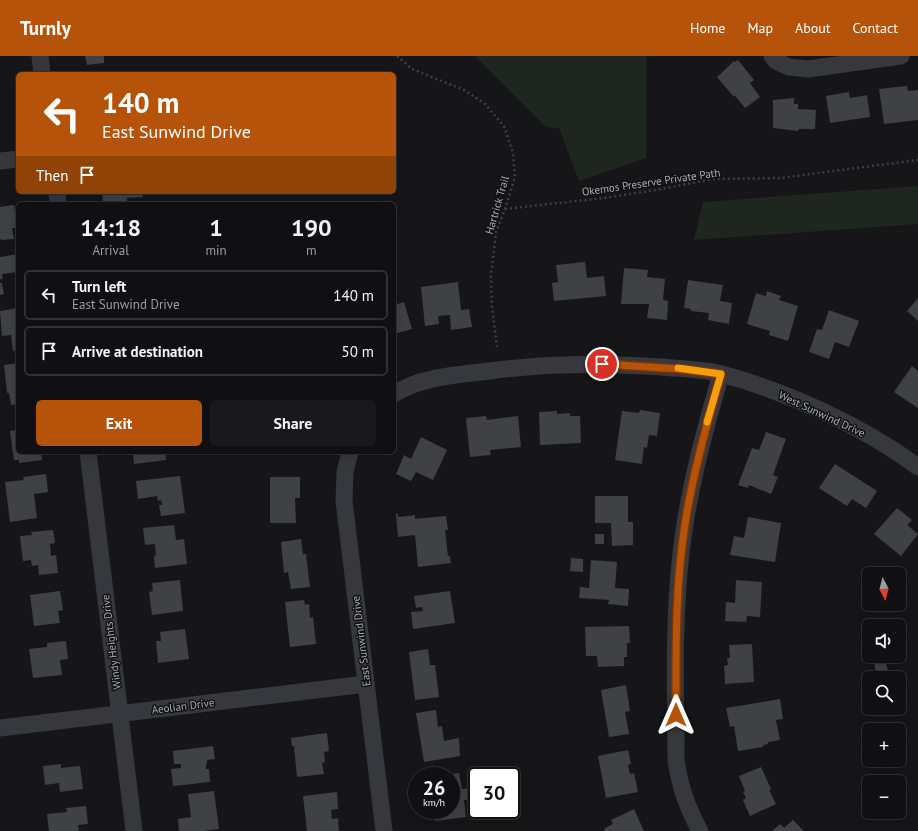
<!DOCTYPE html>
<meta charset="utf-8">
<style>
:root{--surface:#101012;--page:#19191b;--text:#f1f3f6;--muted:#9c9d9f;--line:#303032;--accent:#b45309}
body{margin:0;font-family:"PT Sans",sans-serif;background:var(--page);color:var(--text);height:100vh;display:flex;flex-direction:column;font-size:15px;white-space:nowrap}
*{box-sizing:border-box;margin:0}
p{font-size:13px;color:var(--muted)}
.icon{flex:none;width:22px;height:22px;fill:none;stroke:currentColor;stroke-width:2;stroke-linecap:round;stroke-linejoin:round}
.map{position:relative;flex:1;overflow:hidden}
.sheet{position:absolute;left:16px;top:146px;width:380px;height:252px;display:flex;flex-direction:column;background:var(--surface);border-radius:6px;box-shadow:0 4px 16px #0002,0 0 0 1px var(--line)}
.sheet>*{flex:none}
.banner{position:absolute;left:16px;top:16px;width:380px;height:122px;border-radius:6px;box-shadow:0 4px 16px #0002,0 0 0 1px var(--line);background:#b45309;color:#fff;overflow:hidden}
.needle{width:26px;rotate:173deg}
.tools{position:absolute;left:862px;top:511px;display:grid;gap:8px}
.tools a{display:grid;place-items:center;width:44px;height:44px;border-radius:6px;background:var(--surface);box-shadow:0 4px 16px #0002,0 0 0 1px var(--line);font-size:20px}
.speed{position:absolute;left:408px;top:711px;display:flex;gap:8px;font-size:20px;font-weight:700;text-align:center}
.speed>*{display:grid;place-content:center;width:52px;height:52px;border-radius:50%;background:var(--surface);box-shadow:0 4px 16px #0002,0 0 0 1px var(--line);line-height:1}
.speed small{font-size:10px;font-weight:400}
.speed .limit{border:2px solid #111;border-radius:6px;background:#fff;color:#111}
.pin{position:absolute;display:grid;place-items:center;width:34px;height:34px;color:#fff;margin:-17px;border:2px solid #fff;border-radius:50%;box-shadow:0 1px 4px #0007}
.me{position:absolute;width:44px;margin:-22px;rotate:0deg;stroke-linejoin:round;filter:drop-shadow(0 0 3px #0008)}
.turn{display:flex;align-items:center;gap:14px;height:84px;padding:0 20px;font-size:18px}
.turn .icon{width:52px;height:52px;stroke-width:2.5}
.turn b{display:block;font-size:28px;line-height:34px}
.then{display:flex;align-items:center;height:38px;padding:0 20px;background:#0003;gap:8px;font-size:15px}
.eta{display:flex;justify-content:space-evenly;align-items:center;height:68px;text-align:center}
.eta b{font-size:24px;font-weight:700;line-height:28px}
.cta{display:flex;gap:8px;margin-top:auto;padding:8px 20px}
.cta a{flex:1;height:46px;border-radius:6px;background:var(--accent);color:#fff;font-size:16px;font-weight:700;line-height:46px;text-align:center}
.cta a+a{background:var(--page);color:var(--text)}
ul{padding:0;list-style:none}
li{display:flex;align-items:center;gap:12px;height:50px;margin:0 8px 6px;padding:0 12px;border:2px solid var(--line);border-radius:6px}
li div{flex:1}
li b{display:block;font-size:15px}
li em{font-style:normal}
header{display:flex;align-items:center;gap:24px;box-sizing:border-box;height:56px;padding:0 20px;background:var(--accent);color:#fff}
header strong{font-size:19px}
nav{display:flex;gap:22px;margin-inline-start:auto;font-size:14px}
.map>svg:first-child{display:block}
</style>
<header>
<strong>Turnly</strong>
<nav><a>Home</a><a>Map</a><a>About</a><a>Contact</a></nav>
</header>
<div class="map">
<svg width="918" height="775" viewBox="0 0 918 775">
<rect width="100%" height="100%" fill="#161618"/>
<g fill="#1e261f">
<path d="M475,0H646V102L579,125L559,72L546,71Z"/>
<path d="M918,130V168L694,184L703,146Z"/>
</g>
<g fill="#404145">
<path d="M85,0H104V7L87,9Z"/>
<path d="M738,4L754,24L750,27L760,41L745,52L735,40H733L717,21L734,5L735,6Z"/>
<path d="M907,30L908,35L918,34V64L884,68L879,33Z"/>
<path d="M849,36L850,42L867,39L870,61L830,67L826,40Z"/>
<path d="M794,42V48H798V53L816,54L815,73H799L798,75L773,72V44Z"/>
<path d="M102,136H142L143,141L127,142V148H103Z"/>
<path d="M14,149L16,167H15V172H12L14,183L1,184L0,182V151Z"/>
<path d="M18,198V216L2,218L3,223H0V201Z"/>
<path d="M585,206L587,222L604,220L606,240L554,245L552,227L558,226L556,209Z"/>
<path d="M624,212L648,214L647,221L665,223L663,244L668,245L667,264L647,262L649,248H621Z"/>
<path d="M688,224L723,229L720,245L732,247L729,268L708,264L709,257L691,255V253L684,252Z"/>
<path d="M458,226L461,254L469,253L472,271L451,274L450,259L438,260L439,268L425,270L421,231Z"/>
<path d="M0,227H2L4,238L0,239Z"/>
<path d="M767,235L781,240L779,244L798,250L788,285L769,279L770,275L747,268L756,237L766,240Z"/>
<path d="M918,242V265L907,255Z"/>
<path d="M404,246L412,273L394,278V249Z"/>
<path d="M18,252V294L13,295L11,279L2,280L0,255Z"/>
<path d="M829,254L859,265L849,291L835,286L829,303L809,296L817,273L822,274Z"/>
<path d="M18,307V348L11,349L9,337H7L4,309Z"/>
<path d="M912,310L918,315V352L894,336Z"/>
<path d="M640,354L660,357L657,380L649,379L647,392L644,391L642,408L615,404L622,355L639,357Z"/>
<path d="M557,355V358L570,357V360H580L581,387L540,389L539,356Z"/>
<path d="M486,360L487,364L518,360L521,391L490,394L491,399L470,401L466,362Z"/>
<path d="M18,374V396H41L42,404L19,407V404H14L10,375Z"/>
<path d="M766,376L786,383L773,419L778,421L771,438L749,429L748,432L738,429L752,392L759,394Z"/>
<path d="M421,381L447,394L433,424L416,416L411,425L396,418L404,399L411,403Z"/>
<path d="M133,396H165L166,404L134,408Z"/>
<path d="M835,408L877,435L866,452L852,443L847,450L819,432Z"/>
<path d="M46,418L48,436L34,438L37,462L10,466L5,426L24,424L23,421Z"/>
<path d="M180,420L185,457L161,460L159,449H162L161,444L158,445L157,440L138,443L136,425Z"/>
<path d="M270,421H300V442H295L296,467H270Z"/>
<path d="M595,440H628V466H633V489L612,490L611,467H595Z"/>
<path d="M897,452L912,464L907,469L918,478L901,500L874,478Z"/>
<path d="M396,458H398V461L415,459V463L446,460L448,474H445L448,500H450L451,507L418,511L415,479L398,481Z"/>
<path d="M748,461L781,467L775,506L730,499L734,480L744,482Z"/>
<path d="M174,469L176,484L184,483L187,508L155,512L154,500L156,499L155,488L145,489L143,472Z"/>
<path d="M53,474L55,487L50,488L51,500L56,499L58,517L39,519L38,509L32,510L31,504L23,505L20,480L32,479L31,476Z"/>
<rect x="595" y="478" width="9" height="10"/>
<path d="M301,483L303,498H306L310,531L291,533L288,516L284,517L281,486Z"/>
<path d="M571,502L583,503V516L570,515Z"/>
<path d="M591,504L617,506L615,532L629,533L628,550L608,548L609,544L579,542L580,531L589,532Z"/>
<path d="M180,524L183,555L152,559L149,536L153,535L152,527Z"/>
<path d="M736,524L762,526L760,561L747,560L746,566L725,565L726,546L735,547Z"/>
<path d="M60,535L63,554L58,555L60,567L34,570L30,539Z"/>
<path d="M450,535L455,567L413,573L411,556L423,555L422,551L416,552L414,540Z"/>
<path d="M304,544L305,549L309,548L310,562L313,561L316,588L290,591L285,546Z"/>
<path d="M629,570L630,587H627V601H624V610L598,611L597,600H586L585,571Z"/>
<path d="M185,573L189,603L158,607L156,585H161L160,576Z"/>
<path d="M66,585L68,603L60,604L62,619L33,622L29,593L47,591V587Z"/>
<path d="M752,588L754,626L725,628L724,610L728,609L727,602H730L729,589Z"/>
<path d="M428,593L430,609H435L439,641L415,644L409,596Z"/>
<path d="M885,605L890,620L879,622L874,609Z"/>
<path d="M626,629L630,655L625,656L629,678L609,681L601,634Z"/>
<path d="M780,643L783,663L776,664L780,684L768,686V688L763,689V691L738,695L734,670L730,671L726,652Z"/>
<path d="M436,654L438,671L442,670L444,685L459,682L460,700L424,706L416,657Z"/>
<path d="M327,677L329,695L324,696L325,706L322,707L324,718L297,721L294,690H292L291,682Z"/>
<path d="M213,690L215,703L207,704V707L206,708V713H209L210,726L173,730L171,713L181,712V708H174L173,695Z"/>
<path d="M628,694L631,708L628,709L630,718L634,717L638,736L606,742L598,700Z"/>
<path d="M61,708V712L80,710L83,733L60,736L59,727L45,729L43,710Z"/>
<path d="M761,711L771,733L769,734L776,748L750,760L743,744L746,742L743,736L745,735L739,720Z"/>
<path d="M459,717L462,733L471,732L473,743L464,744L466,761L435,765L434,754H451V720L443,719Z"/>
<path d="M214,735L219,773L203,775H179L178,763L191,761L188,738Z"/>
<path d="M337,736L338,753L331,754L332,763L338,762L339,775H307L303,740Z"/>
<path d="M86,750L88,768L78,769L79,775H49L47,758L67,756L66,752Z"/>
<path d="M634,753L644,775H605L604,773L613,768L611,764Z"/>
<path d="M510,754L511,762L498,764L497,756Z"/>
<path d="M793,764L804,775H772L780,768L784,772Z"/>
</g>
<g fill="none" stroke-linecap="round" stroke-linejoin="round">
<g stroke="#3d3f44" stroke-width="2.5" stroke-dasharray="2 3" stroke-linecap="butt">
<path d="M397,0L412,13L464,34L484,47L504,70L513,97L515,121L505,153L496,176L491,220L492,251L497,291"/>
<path d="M505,153L604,142L656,134L713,123L780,122L918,104"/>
</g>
<g stroke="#37383d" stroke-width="17">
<path d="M40,0L42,18"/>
<path d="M772,0L776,5L789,11L808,13L901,0"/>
<path d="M0,105L18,103"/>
<path d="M57,136L58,148"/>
<path d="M394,338C422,320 458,319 490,315C547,307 605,307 662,311C682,313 703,313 722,318C788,336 863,370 918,411"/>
<path d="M88,396L134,775"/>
<path d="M350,396L345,416L344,445L384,775"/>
<path d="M0,672L366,628"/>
<path d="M700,775C687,751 680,731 676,704C676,639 673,573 680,507C686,443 703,380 721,318"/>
</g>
</g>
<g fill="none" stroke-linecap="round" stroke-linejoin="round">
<defs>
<path id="route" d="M602,308L680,313L721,318C707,368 693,417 685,468C675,532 676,595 676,659"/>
</defs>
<use href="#route" stroke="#753606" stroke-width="10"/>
<use href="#route" stroke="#b45309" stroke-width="7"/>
<path stroke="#f59e0b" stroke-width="7" d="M678,312L721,318L707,366"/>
</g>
<g text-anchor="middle" stroke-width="3" stroke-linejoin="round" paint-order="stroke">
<g font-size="11" fill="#a8adb8" stroke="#111113">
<text transform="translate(651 126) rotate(-8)" y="4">Okemos Preserve Private Path</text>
<text transform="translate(497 149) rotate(-74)" y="4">Hartrick Trail</text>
<text transform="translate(822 358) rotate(25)" y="4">West Sunwind Drive</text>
<text transform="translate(361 585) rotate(-97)" y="4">East Sunwind Drive</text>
<text transform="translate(111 586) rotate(-97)" y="4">Windy Heights Drive</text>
<text transform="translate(183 650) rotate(-7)" y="4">Aeolian Drive</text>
</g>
</g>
</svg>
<div class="tools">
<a><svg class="needle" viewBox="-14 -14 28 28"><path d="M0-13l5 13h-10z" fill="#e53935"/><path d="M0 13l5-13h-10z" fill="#9c9d9f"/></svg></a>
<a><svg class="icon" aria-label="sound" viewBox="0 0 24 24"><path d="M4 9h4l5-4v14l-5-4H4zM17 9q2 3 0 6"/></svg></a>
<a><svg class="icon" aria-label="search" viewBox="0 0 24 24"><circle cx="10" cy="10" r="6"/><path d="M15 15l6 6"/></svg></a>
<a>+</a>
<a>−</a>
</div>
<div class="speed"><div>26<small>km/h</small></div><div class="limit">30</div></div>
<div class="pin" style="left:602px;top:308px;background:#d93025"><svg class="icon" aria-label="arrive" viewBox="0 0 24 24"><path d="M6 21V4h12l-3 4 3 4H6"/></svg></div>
<svg class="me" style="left:676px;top:659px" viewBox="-20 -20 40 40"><path d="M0-17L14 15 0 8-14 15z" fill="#b45309" stroke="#fff" stroke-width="4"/></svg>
<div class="banner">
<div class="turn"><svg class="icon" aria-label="left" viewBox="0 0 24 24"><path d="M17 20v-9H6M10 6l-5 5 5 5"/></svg><div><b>140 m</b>East Sunwind Drive</div></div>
<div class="then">Then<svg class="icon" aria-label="arrive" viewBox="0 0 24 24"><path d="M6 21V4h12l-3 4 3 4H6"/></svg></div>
</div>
<section class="sheet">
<div class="eta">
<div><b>14:18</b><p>Arrival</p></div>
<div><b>1</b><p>min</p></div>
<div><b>190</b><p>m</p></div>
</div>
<ul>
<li><svg class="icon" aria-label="left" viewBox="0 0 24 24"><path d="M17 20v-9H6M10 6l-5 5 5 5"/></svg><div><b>Turn left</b><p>East Sunwind Drive</p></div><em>140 m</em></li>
<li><svg class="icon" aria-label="arrive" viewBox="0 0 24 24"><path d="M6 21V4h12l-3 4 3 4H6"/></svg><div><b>Arrive at destination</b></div><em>50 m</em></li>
</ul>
<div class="cta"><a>Exit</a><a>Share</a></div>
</section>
</div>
